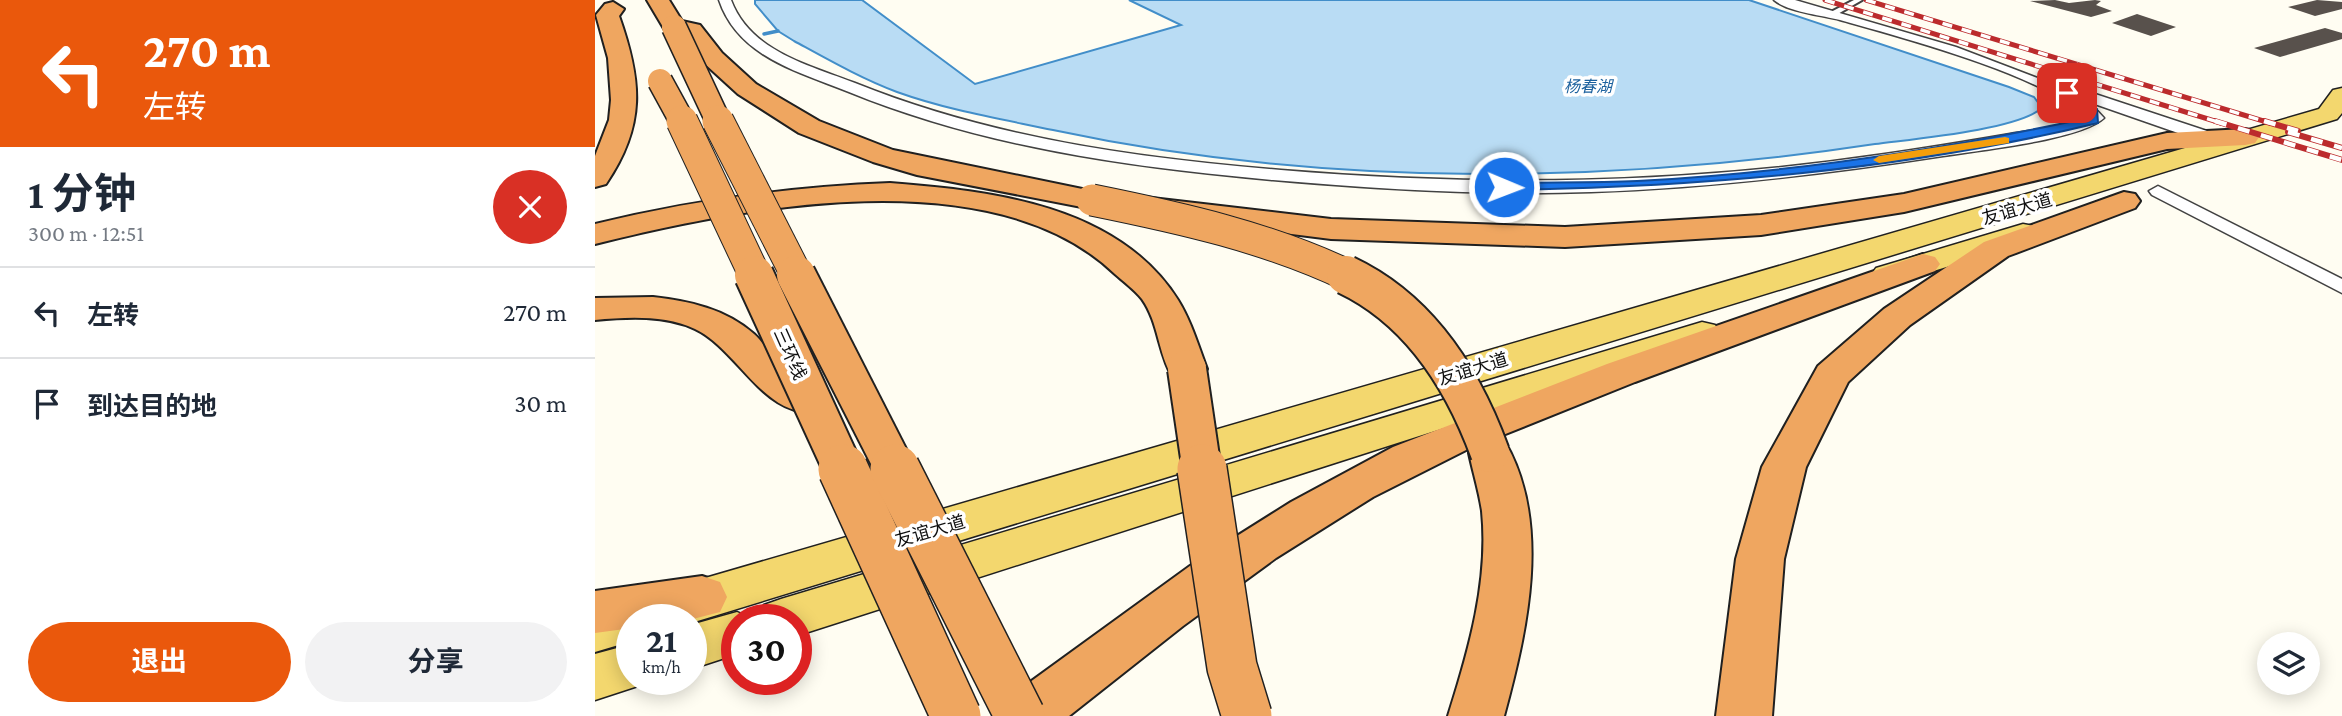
<!DOCTYPE html>
<html lang="zh">
<meta charset="utf-8">
<style>
:root{--surface:#fff;--page:#f2f2f3;--text:#1f2937;--muted:#747a83;--line:#e0e1e3;--accent:#ea580c}
body{margin:0;font-family:"Crimson Pro","Noto Sans SC",serif;background:var(--page);color:var(--text);height:100vh;display:flex;flex-direction:column;font-size:26px;white-space:nowrap}
*{box-sizing:border-box;margin:0}
p{font-size:23px;color:var(--muted)}
.icon{flex:none;width:38px;height:38px;fill:none;stroke:currentColor;stroke-width:2;stroke-linecap:round;stroke-linejoin:round}
.map{position:relative;flex:1;overflow:hidden}
.panel{display:flex;flex-direction:column;background:var(--surface);width:595px}
.panel>*{flex:none}
.banner{background:#ea580c;color:#fff;overflow:hidden}
.fabs{position:absolute;left:1662px;top:632px;display:grid;gap:14px}
.fabs a{display:grid;place-items:center;width:63px;height:63px;border-radius:50%;background:var(--surface);box-shadow:0 4px 18px #0003;font-size:35px}
.speed{position:absolute;left:21px;top:604px;display:flex;gap:14px;font-size:35px;font-weight:700;text-align:center}
.speed>*{display:grid;place-content:center;width:91px;height:91px;border-radius:50%;background:var(--surface);box-shadow:0 4px 18px #0003;line-height:1}
.speed small{font-size:18px;font-weight:400}
.speed .limit{border:10px solid #d22;background:#fff;color:#111}
.pin{position:absolute;display:grid;place-items:center;width:60px;height:60px;color:#fff;margin:-30px;border-radius:14px;box-shadow:0 4px 10px #0006}
.me{position:absolute;width:77px;margin:-38px;rotate:91deg;stroke-linejoin:round;filter:drop-shadow(0 0 5px #0008)}
.turn{display:flex;align-items:center;gap:24px;height:147px;padding:0 28px;font-size:32px}
.turn .icon{width:91px;height:91px;stroke-width:2.5}
.turn b{display:block;font-size:49px;line-height:60px}
.round{display:grid;place-items:center;flex:none;width:74px;height:74px;border-radius:37px;background:var(--page)}
.overview{display:flex;align-items:center;justify-content:space-between;height:119px;padding:0 28px}
h1{font-size:42px;font-weight:700;line-height:52px}
.primary-button{display:flex;gap:14px;margin-top:auto;padding:14px 28px}
.primary-button a{flex:1;height:80px;border-radius:42px;background:var(--accent);color:#fff;font-size:28px;font-weight:700;line-height:80px;text-align:center}
.primary-button a+a{background:var(--page);color:var(--text)}
ul{padding:0;list-style:none}
li{display:flex;align-items:center;gap:21px;height:91px;padding:0 28px;border-top:2px solid var(--line)}
li div{flex:1}
li b{display:block;font-size:26px}
li em{font-style:normal}
main{display:flex;flex:1;min-height:0}
.map>svg:first-child{display:block}
</style>
<main>
<section class="panel">
<div class="banner">
<div class="turn"><svg class="icon" aria-label="left" viewBox="0 0 24 24"><path d="M17 20v-9H6M10 6l-5 5 5 5"/></svg><div><b>270 m</b>左转</div></div>
</div>
<div class="overview"><div><h1>1 分钟</h1><p>300 m · 12:51</p></div><a class="round" style="background:#d93025;color:#fff"><svg class="icon" aria-label="close" viewBox="0 0 24 24"><path d="M6 6l12 12M18 6L6 18"/></svg></a></div>
<ul>
<li><svg class="icon" aria-label="left" viewBox="0 0 24 24"><path d="M17 20v-9H6M10 6l-5 5 5 5"/></svg><div><b>左转</b></div><em>270 m</em></li>
<li><svg class="icon" aria-label="arrive" viewBox="0 0 24 24"><path d="M6 21V4h12l-3 4 3 4H6"/></svg><div><b>到达目的地</b></div><em>30 m</em></li>
</ul>
<div class="primary-button"><a>退出</a><a>分享</a></div>
</section>
<div class="map">
<svg width="1747" height="716" viewBox="0 0 1747 716">
<rect width="100%" height="100%" fill="#fffdf2"/>
<path fill="#b9dcf4" stroke="#428ec9" stroke-width="2" d="M160,0H267L380,84L586,25L534,0H1154L1414,87L1439,97L1447,108C1422,130 1317,139 1280,144C1010,185 725,187 458,130C406,119 352,110 302,92C267,79 232,59 199,41L183,31L160,4Z"/>
<g fill="none" stroke-linecap="round" stroke-linejoin="round">
<path stroke="#428ec9" stroke-width="3.5" d="M169,34L183,31"/>
</g>
<g fill="#58514c">
<path d="M1460,0L1474,3L1500,0L1506,1L1501,5L1517,11L1496,17L1435,1Z"/>
<path d="M1722,0L1747,2V9L1720,16L1693,7Z"/>
<path d="M1542,14L1581,27L1556,36L1517,23Z"/>
<path d="M1730,28L1747,33V39L1685,57L1659,48Z"/>
</g>
<g fill="none" stroke-linecap="round" stroke-linejoin="round">
<defs>
<path id="lane" d="M1259,0H1267L1241,15L1234,13Z"/>
<g id="street">
<path d="M124,0H136C155,51 213,65 260,83C397,138 540,158 686,170C891,187 1087,184 1290,154C1332,148 1374,141 1415,134C1441,130 1467,127 1491,117C1449,75 1305,37 1245,20C1226,15 1193,12 1179,0H1200L1361,47L1474,90L1485,89L1618,133L1620,137L1618,141H1606L1494,102L1509,118C1485,140 1385,150 1348,156C1232,174 1114,188 996,192C890,196 783,189 678,180C533,167 389,147 254,92C204,72 143,57 124,0Z"/>
<path d="M1563,186L1747,279V293L1557,195L1554,191Z"/>
</g>
<g id="primary">
<path d="M1747,88V113L1742,119L96,623V620H37V641L0,652V610L1724,109L1738,90Z"/>
<path d="M1428,224L1439,226L1444,233L1439,240L1293,285L1281,282L1276,275L1281,268Z"/>
<path d="M1107,322L1120,325L1125,333L1120,341L201,636V620H162L169,605L186,599Z"/>
<path d="M142,612L160,620H142V654L96,669V625Z"/>
<path d="M37,644V679H56L55,682L0,700V654Z"/>
</g>
<g id="highway">
<path d="M52,0H74L87,21L105,25L127,53L161,84L224,121L298,150L497,191L736,219L970,227L1166,215L1309,194L1572,133L1650,129L1660,131L1664,137L1660,143L1650,145L1572,149L1309,212L1166,235L970,247L736,239L497,209L322,175L278,162L204,133L143,94L109,63L89,36L71,32Z"/>
<path d="M18,2L29,9L24,16C47,81 51,125 11,184L0,187V156L14,120L16,100L13,58L1,15L10,4Z"/>
<path d="M295,183C397,191 523,205 583,300C596,321 603,345 612,369L606,378L592,382L578,378C563,354 564,323 547,299C540,290 529,282 520,274C398,157 147,207 0,244V224C98,200 194,187 295,183Z"/>
<path d="M1529,192L1540,194L1545,201L1540,208L1413,256L1315,325L1253,382L1211,467L1189,559L1177,716H1121L1141,559L1167,467L1223,366L1289,309L1389,242Z"/>
<path d="M1328,254L1340,257L1345,264L1340,271L1040,382L898,439L910,442C957,524 932,631 909,716H853C874,650 894,580 887,511C884,491 878,472 874,453L877,447L778,497L681,558L588,626L474,716H405L413,698L599,563L696,502L798,447L1012,364Z"/>
<path d="M58,297C94,301 131,309 159,334C171,345 178,360 192,370C207,382 226,384 236,400L230,410C172,426 145,350 100,329C70,315 33,317 0,320V298Z"/>
<path d="M107,576L125,582L132,597L125,612L94,620H37V628L0,633V591Z"/>
</g>
</defs>
<use href="#lane" stroke="#424242" stroke-width="4"/>
<use href="#street" stroke="#424242" stroke-width="3"/>
<use href="#primary" stroke="#202020" stroke-width="3"/>
<use href="#highway" stroke="#202020" stroke-width="4"/>
<use href="#lane" fill="#fff" fill-rule="evenodd"/>
<use href="#street" fill="#fff" fill-rule="evenodd"/>
<use href="#primary" fill="#f3d76e" fill-rule="evenodd"/>
<use href="#highway" fill="#efa660" fill-rule="evenodd"/>
<defs>
<g id="rail-far1">
<path d="M1230,0L1626,123"/>
<path d="M1271,0L1675,123"/>
</g>
<g id="rail">
<path d="M1620,121L1747,160"/>
<path d="M1669,121L1703,131"/>
<path d="M1693,132L1747,148"/>
</g>
</defs>
<use href="#rail-far1" stroke="#bc2b2d" stroke-width="5"/>
<use href="#rail" stroke="#bc2b2d" stroke-width="6"/>
<use href="#rail-far1" stroke="#fff" stroke-width="3.5" stroke-dasharray="10" stroke-linecap="butt"/>
<use href="#rail" stroke="#fff" stroke-width="4.5" stroke-dasharray="12" stroke-linecap="butt"/>
<defs>
<g id="highway-bridge-far3">
<path d="M79,27L124,123"/>
<path d="M65,81L88,123"/>
</g>
<g id="highway-bridge-far2">
<path d="M87,121L160,276"/>
<path d="M123,121L202,276"/>
<path d="M497,200C586,218 672,237 754,276"/>
</g>
<g id="highway-bridge-far1">
<path d="M159,275L249,471"/>
<path d="M201,275L301,471"/>
<path d="M751,275C825,310 868,379 895,453"/>
<path d="M592,369L607,471"/>
</g>
<g id="highway-bridge">
<path d="M248,469L361,716"/>
<path d="M300,469L425,716"/>
<path d="M607,469L637,667L652,716"/>
</g>
</defs>
<use href="#highway-bridge-far3" stroke="#202020" stroke-width="27" stroke-linecap="butt"/>
<use href="#highway-bridge-far2" stroke="#202020" stroke-width="33" stroke-linecap="butt"/>
<use href="#highway-bridge-far1" stroke="#202020" stroke-width="42" stroke-linecap="butt"/>
<use href="#highway-bridge" stroke="#202020" stroke-width="52" stroke-linecap="butt"/>
<use href="#highway-bridge-far3" stroke="#efa660" stroke-width="24"/>
<use href="#highway-bridge-far2" stroke="#efa660" stroke-width="31"/>
<use href="#highway-bridge-far1" stroke="#efa660" stroke-width="38"/>
<use href="#highway-bridge" stroke="#efa660" stroke-width="49"/>
</g>
<path fill="#1a73e8" stroke="#114b97" stroke-width="2" d="M1472,90L1502,109L1503,123C1309,170 1108,187 909,190L903,187L909,183C953,182 998,183 1042,181C1193,173 1345,150 1493,118L1492,113L1468,95L1467,93Z"/>
<path fill="#f59e0b" d="M1410,137L1414,138V143L1284,163L1278,160L1284,156Z"/>
<g text-anchor="middle" stroke-width="7" stroke-linejoin="round" paint-order="stroke">
<g font-size="16" font-style="italic" fill="#1c619e" stroke="#fff">
<text x="993" y="92">杨春湖</text>
</g>
<g font-size="18" fill="#0f0f0f" stroke="#fff">
<text transform="translate(1422 209) rotate(-16)" y="6">友谊大道</text>
<text transform="translate(195 354) rotate(66)" y="6">三环线</text>
<text transform="translate(878 369) rotate(-17)" y="6">友谊大道</text>
<text transform="translate(335 531) rotate(-16)" y="6">友谊大道</text>
</g>
</g>
</svg>
<div class="fabs">
<a><svg class="icon" aria-label="layers" viewBox="0 0 24 24"><path d="M12 4l9 5-9 5-9-5zM3 14l9 5 9-5"/></svg></a>
</div>
<div class="speed"><div>21<small>km/h</small></div><div class="limit">30</div></div>
<div class="pin" style="left:1472px;top:93px;background:#d93025"><svg class="icon" aria-label="arrive" viewBox="0 0 24 24"><path d="M6 21V4h12l-3 4 3 4H6"/></svg></div>
<svg class="me" style="left:909px;top:187px" viewBox="-20 -20 40 40"><circle r="17" fill="#1a73e8" stroke="#fff" stroke-width="3"/><path d="M0-11L8 9 0 5-8 9z" fill="#fff"/></svg>
</div>
</main>
